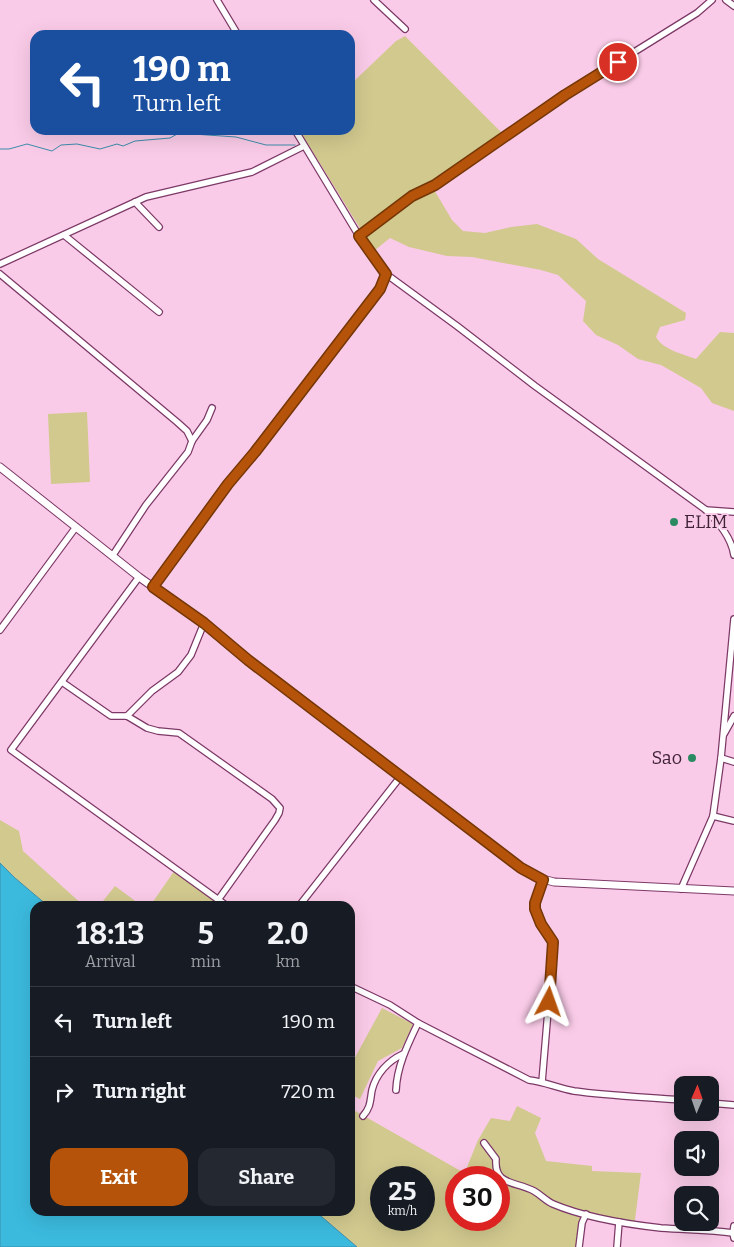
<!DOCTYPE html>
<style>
:root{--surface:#171b24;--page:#242831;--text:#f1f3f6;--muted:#9ea1a6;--line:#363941;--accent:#b45309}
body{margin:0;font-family:Bitter,serif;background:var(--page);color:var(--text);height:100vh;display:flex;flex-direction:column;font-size:19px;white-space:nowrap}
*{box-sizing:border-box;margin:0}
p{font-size:16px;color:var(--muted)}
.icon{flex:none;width:28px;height:28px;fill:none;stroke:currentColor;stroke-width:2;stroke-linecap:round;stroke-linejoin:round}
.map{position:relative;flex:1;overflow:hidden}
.drawer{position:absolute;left:30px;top:901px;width:325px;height:315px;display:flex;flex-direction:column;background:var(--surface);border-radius:15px;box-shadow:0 5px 20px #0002}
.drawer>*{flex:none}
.hud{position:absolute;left:30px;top:30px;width:325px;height:105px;border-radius:15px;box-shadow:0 5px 20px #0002;background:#1a4fa0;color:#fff;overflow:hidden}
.needle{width:32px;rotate:2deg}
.fabs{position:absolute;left:674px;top:1076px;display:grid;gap:10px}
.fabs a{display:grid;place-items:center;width:45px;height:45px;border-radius:10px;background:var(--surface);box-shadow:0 5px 20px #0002;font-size:25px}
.speed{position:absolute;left:370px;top:1166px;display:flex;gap:10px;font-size:25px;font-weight:700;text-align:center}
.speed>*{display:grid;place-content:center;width:65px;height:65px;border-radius:50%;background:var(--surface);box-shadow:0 5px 20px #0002;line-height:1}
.speed small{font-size:12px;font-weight:400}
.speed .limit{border:8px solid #d22;background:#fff;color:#111}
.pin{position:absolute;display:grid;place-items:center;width:42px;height:42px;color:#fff;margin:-21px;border:2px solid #fff;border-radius:50%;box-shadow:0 1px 5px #0007}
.me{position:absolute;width:55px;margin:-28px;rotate:4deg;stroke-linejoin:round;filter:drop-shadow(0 0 4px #0008)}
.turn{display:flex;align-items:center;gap:18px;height:105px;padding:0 20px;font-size:22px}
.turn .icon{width:65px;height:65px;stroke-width:2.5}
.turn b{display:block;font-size:35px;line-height:42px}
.eta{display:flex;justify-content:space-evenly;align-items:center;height:85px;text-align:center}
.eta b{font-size:30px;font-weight:700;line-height:35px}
.action{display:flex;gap:10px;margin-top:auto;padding:10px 20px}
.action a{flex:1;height:58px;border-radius:15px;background:var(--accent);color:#fff;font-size:20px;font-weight:700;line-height:58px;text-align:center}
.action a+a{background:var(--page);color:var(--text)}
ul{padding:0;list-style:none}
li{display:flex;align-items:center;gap:15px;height:70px;padding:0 20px;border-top:1px solid var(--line)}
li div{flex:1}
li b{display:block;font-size:19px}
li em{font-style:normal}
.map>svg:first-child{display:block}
</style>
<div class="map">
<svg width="734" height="1247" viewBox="0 0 734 1247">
<rect width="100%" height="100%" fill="#facbe8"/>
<g fill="#d1c98e" fill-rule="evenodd">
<path d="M405,36L504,135L430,183L452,220L463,231L485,233L511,227L537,224L576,239L598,259L686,313L685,320L660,327L656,337C663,350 683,354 696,359L720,332L734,333V411L712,403L701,388L661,365L638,359L618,345L596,335L583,321L586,301L558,275L541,270L472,257L447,256L409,247L390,238L374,251L300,131L350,130V85L396,41Z"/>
<path d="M87,412L90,482L51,484L48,414Z"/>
<path d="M0,820L19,831L23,851L84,906H48L15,878L0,863Z"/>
<path d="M177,867L231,906H150Z"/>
<path d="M115,886L142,906H99Z"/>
<path d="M382,1008L413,1024L402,1048L378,1061L360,1099L350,1094V1062L352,1063Z"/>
<path d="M517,1106L541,1118L535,1133L546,1161L592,1166V1171L641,1173L634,1227C618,1225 603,1220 587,1217L581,1247H357L315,1211H350V1108L459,1170L465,1172L478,1140L491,1118L510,1121ZM381,1178H424V1220H381ZM456,1178H499V1220H456Z"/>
</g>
<path fill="#3bbade" stroke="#3d8dac" d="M0,863L15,878L48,906H35V1211H315L357,1247H0Z"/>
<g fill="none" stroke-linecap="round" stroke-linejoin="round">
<path stroke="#3d8dac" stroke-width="1" d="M0,149H9L27,144L52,151L61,145L77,144L100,149L117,144L123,146L135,141L170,138L179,133L236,137L266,145H295"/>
<defs>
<g id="minor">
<path d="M217,0L238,35"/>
<path d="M374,0L405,29"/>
<path d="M726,0L734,6"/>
<path d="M295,130L359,236L386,274L457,326L535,386L706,510C719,523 731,537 734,555"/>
<path d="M135,202L159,227"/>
<path d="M64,235L159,312"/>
<path d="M359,236L412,196L435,185L565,95L697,13L712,0"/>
<path d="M0,264L146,197L252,172L304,146"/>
<path d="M0,274L177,422L187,431L192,441"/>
<path d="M706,510L734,512"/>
<path d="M113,555L146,505L188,452L192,441L207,420L212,408"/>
<path d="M139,577L11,750L227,906"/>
<path d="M153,587L228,484L364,310L380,289L386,274"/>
<path d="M0,630L76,527"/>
<path d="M62,682L111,716H127L147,728L158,731L179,733L272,799L280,808L279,813L275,820L218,900"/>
<path d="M127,716L152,691L178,672L191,655L204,623"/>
<path d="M724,734L734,716"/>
<path d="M721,758L734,762"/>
<path d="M713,816L734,821"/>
<path d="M681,889L713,816L721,758L734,619"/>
<path d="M299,906L401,776"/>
<path d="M350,986L390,1005L418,1023L529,1080C545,1082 558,1088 574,1091C610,1096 646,1097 682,1100"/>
<path d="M542,1082L553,951C552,934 536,924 535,907C534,899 540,888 543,880"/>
<path d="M396,1090C397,1066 408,1044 418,1023"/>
<path d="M710,1103L734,1105"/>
<path d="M363,1116C371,1107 370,1101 372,1090C376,1074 388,1061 403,1054"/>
<path d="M484,1143L496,1159C494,1186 515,1181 534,1191C541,1195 546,1201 553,1204C586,1218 625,1224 661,1228C685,1230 709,1229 733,1233"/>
<path d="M734,1226L733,1233L734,1238"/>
<path d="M579,1247L582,1223L586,1214"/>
<path d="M617,1247L619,1222"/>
</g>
<path id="major" d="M0,467L139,577L204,623L249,660L521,868L535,877L554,882L734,891"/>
</defs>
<use href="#minor" stroke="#7c3967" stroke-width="8"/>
<use href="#major" stroke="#7c3967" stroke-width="9"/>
<use href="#minor" stroke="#fff" stroke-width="5.5"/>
<use href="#major" stroke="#fff" stroke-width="7"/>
</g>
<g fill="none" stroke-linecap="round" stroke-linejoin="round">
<defs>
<path id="route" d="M549,1002L553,942L541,924L535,909V903L543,880L521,868L248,660L204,623L153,587L228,484L255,452L380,289L386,274L359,236L412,196L435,185L565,95L618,62"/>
</defs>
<use href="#route" stroke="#753606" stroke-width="12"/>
<use href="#route" stroke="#b45309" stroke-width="9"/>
</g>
<g fill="#2c8a62" stroke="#facbe8" stroke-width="2">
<circle cx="674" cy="522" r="5"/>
<circle cx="692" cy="758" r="5"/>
</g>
<g text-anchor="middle" stroke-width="4" stroke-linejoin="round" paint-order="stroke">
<g font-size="18" fill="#412337" stroke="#facbe8" text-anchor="start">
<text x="684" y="528">ELIM</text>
<text x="682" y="764" text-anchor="end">Sao</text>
</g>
</g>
</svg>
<div class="fabs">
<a><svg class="needle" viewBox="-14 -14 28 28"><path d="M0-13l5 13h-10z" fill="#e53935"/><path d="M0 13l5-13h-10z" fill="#9ea1a6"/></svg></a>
<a><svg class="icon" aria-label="sound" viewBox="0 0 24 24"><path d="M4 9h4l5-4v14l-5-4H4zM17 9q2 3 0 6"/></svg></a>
<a><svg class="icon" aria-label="search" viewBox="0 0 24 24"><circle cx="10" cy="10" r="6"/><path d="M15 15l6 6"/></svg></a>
</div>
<div class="speed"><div>25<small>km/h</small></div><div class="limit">30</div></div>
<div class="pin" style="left:618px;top:62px;background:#d93025"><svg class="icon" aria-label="arrive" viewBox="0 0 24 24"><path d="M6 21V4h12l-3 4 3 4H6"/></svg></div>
<svg class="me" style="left:549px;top:1002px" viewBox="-20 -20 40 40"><path d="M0-17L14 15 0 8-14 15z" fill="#b45309" stroke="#fff" stroke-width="4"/></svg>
<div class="hud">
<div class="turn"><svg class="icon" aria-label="left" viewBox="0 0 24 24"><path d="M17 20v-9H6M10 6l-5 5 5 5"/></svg><div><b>190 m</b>Turn left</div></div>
</div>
<section class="drawer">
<div class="eta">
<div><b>18:13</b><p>Arrival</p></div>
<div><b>5</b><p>min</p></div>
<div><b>2.0</b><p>km</p></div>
</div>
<ul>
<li><svg class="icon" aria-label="left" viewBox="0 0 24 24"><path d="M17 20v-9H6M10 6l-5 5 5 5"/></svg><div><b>Turn left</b></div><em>190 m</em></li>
<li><svg class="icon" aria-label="right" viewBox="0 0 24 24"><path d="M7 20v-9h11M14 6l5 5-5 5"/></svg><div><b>Turn right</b></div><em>720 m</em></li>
</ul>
<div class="action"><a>Exit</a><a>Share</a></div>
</section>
</div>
